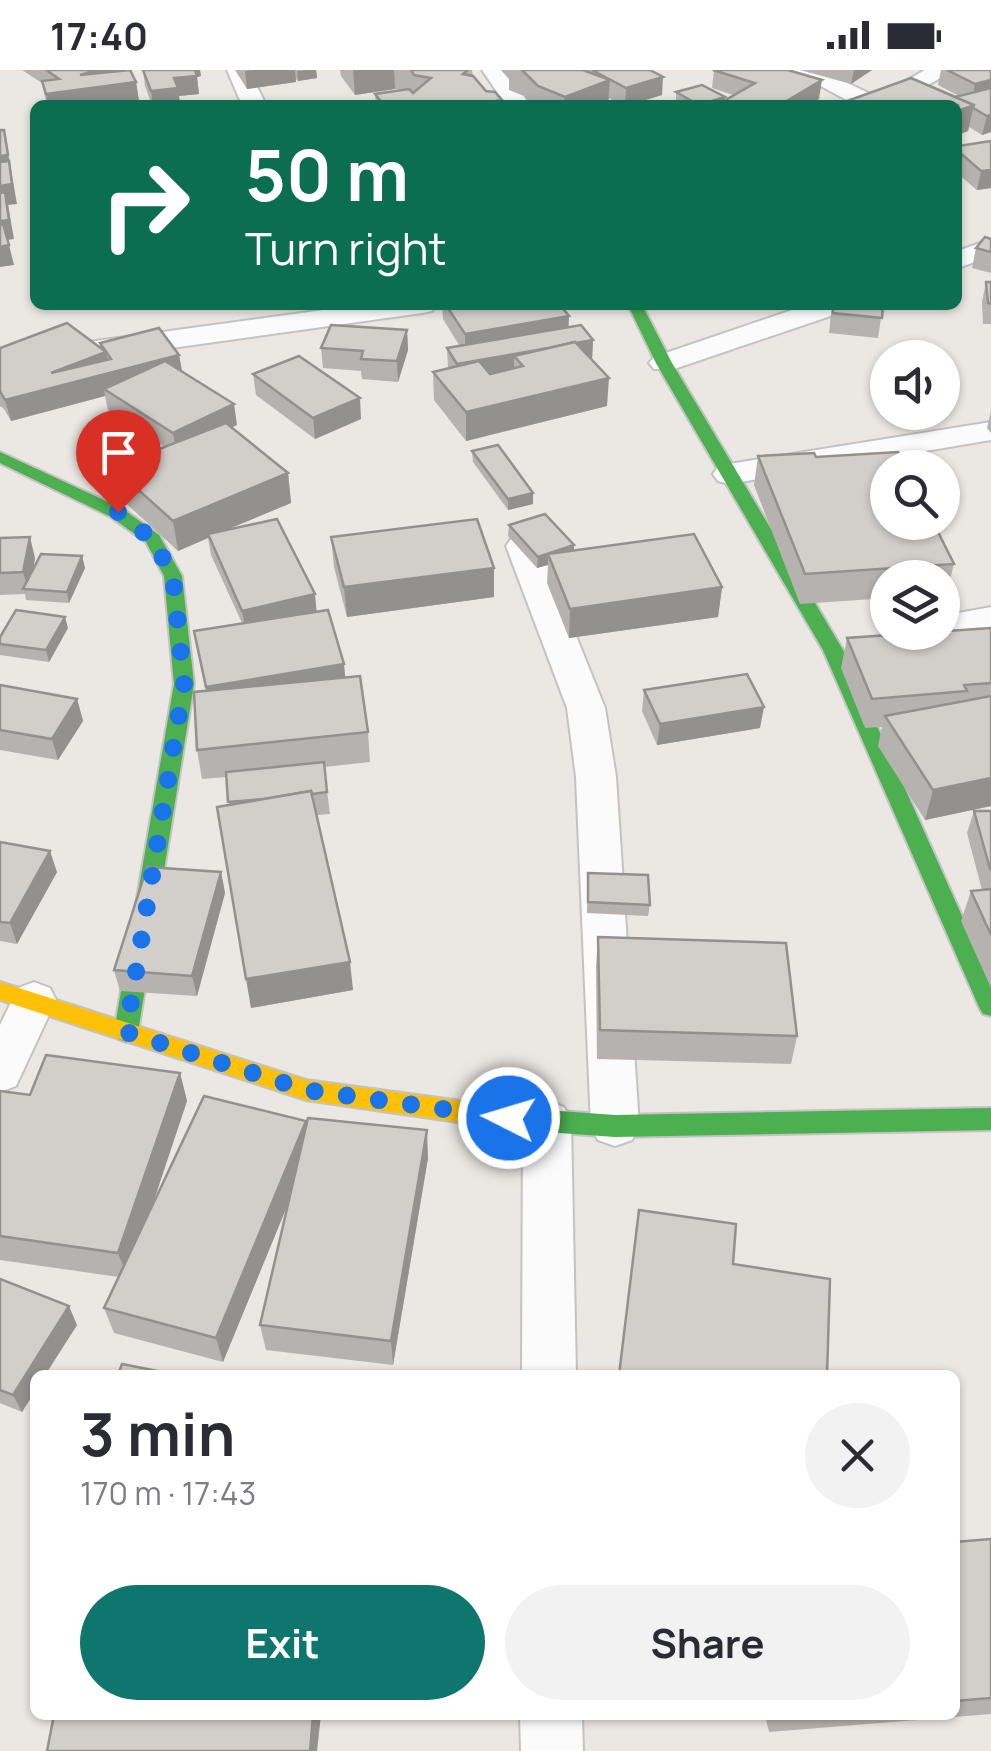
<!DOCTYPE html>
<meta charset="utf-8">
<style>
:root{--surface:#fff;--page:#f2f2f3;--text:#2b2b33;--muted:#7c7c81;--accent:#0f766e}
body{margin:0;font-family:Manrope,sans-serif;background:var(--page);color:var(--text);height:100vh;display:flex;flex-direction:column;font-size:38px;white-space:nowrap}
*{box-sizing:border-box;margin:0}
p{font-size:32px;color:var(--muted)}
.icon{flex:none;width:55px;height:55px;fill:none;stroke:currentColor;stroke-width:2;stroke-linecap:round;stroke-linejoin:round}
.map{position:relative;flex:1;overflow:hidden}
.side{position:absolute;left:30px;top:1300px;width:930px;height:350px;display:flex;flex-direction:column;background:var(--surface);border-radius:15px;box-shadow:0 2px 8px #0004}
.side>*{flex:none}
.top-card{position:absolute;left:30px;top:30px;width:932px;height:210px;border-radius:15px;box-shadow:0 2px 8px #0004;background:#0b6e4f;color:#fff;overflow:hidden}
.buttons{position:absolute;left:870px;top:270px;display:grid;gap:20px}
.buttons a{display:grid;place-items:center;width:90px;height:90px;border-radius:50%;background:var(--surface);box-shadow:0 2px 8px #0004;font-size:50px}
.pin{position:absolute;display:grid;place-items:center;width:85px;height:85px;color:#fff;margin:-102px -42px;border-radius:50% 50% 50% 0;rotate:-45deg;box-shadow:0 0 10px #0007}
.pin .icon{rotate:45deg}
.me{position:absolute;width:110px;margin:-55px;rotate:275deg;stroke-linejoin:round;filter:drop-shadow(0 0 8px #0008)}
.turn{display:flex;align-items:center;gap:35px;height:210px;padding:0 50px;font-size:45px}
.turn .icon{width:130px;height:130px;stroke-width:2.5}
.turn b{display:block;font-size:70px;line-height:85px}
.round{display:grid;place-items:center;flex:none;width:105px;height:105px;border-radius:52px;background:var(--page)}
.summary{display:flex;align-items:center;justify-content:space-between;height:170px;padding:0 50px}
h1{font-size:60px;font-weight:700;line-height:75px}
.primary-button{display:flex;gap:20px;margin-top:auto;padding:20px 50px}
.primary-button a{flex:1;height:115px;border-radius:60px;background:var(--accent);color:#fff;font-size:40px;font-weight:700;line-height:115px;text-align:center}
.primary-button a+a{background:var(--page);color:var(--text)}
.status{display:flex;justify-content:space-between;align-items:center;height:70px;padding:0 50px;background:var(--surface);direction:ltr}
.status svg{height:28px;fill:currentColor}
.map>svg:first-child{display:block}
</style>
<div class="status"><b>17:40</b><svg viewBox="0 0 49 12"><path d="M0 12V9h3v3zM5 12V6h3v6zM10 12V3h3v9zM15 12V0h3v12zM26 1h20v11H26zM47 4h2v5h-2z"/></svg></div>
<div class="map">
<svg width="991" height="1681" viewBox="0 0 991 1681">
<rect width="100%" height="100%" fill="#ebe7e2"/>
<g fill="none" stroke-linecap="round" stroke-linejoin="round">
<defs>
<g id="street">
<path d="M227,0H249L266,35H242Z"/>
<path d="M482,0H505L530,35H506Z"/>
<path d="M791,0H820L877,27L925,0H953L896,35H856Z"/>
<path d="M991,169V186L958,198V181Z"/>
<path d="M360,235H436L432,241L422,243L0,302V284Z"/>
<path d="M807,235H849L845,241L674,299H654L649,293L654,287Z"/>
<path d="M991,352V370L729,414L718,411L713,404L718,397L729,394Z"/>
<path d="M523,466L535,469L540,476L605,638L616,707L639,1056L632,1070L615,1076L598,1070L591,1056L576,707L567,638L506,476L511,469Z"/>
<path d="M991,537V559L942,569L927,562H942V546Z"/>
<path d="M34,912L50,918L56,930L16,1016L0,1022V955L18,918Z"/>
<path d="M547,1031L564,1037L571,1051L576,1305H522L523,1051L530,1037Z"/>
<path d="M520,1645H582L583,1681H521Z"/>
</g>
<g id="fast">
<path d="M628,235H642L672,293L843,580L991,911V946L983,944L979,937L823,580L656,293Z"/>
<path d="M0,382L123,439L159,465L182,506L194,614L138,962L134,969L126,972L118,969L114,962L174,614L164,506L146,472L111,447L0,393Z"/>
<path d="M506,1037L615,1045L991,1038V1060L615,1067L506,1059L497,1055L493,1048L497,1041Z"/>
</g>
<path id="slow" d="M0,912L306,1010L506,1037L515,1041L519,1048L515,1055L506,1059L306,1030L0,930Z"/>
</defs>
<use href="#street" stroke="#c4c3c3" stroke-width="4"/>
<use href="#fast" stroke="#c4c3c3" stroke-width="4"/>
<use href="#slow" stroke="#c4c3c3" stroke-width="4"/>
<use href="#street" fill="#fcfbfb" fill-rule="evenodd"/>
<use href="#fast" fill="#4caf50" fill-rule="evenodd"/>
<use href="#slow" fill="#ffc107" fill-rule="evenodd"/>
</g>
<g fill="#b5b2af">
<path d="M22,0H131L136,12L139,31L105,35H47L42,13Z"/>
<path d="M143,0H200L201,6L197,7L199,24L179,26L180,35H152L145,16Z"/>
<path d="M235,0H316L317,8L298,11L296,9V12L247,19Z"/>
<path d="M340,0H472L473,6L486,21L502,35H376L375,24L401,20L395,19L355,25L341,6Z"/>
<path d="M501,0H650L662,25L621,35L609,28L608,35H532L524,26L509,20V9Z"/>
<path d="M714,0L819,29L809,35H681L676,32V22L725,27V30L733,25L712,18Z"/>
<path d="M800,0H872L851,14Z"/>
<path d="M941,0H991V62L982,65L969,57L968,61L955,27L959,26L938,15Z"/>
<path d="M991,71V118L977,120L958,104V76Z"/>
<path d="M991,169V203L972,198L976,178Z"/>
<path d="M986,212H991V254H983L982,232Z"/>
<path d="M442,235H560L569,246L568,257L593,270L592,290L607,336L466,371L434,330L433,302L448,298L447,278L459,275L443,249Z"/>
<path d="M832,235H883L878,268L829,263Z"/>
<path d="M407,260L408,280L398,312L362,309L361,301L323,298L321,278Z"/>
<path d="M100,273L179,285L182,302L237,355L231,357L288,403L291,433L229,459L317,541L368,662L370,692L324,697L330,744L317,745L353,920L251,938L226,707L202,709L197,680L206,621L194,561L242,553L211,485L208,468L178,481L119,427L113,397L165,377L108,340L105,326L11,351L4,339L0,336V278L101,279Z"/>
<path d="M253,304L361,349L315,369L256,325Z"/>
<path d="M991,341V363L987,358Z"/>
<path d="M472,381L533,434L508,440L473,392Z"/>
<path d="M758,386L816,387L954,494L946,524H942V508H888V528L800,534L754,415Z"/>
<path d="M509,455L574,475V480L722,517L718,547L569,568L547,513L548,495L537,498L508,466Z"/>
<path d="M331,467L494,527L347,547L334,497Z"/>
<path d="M0,468L35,488L33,499L82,486L85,498L69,533L26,530L25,524L0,525Z"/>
<path d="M68,558L49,592L0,585V567Z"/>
<path d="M991,558V736L925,750L878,676L882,657L865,658L841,598L847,568Z"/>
<path d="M0,615L77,629L83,651L58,690L0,680Z"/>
<path d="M644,620L760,658L657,675L642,641Z"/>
<path d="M974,741H991V918L961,851L971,821L982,820L967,763Z"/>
<path d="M0,772L57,802L17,874L0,871Z"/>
<path d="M221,802L225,823L197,926L120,921L114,900Z"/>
<path d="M588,803L650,835L648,846L587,843Z"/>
<path d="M598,867L797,966L791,994L597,989L596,896Z"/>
<path d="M180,1003L187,1031L151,1139L306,1051L307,1054L428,1088L393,1295L266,1280L260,1255L289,1131L223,1292L114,1263L104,1238L119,1207L0,1190V1021L30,1025Z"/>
<path d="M0,1209L77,1255L22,1342L0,1333Z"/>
<path d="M991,1469V1644L769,1662L765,1645H955V1472Z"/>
</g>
<g fill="#93918e">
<path d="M97,0H131L136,12L139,31L105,35H48L46,24L80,5Z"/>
<path d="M160,0H200L201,6L197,7L199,24L179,26L180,35H153L151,21Z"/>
<path d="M253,0H295L296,12L247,19L245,1Z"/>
<path d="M306,0H316L317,8L298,11L297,1Z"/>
<path d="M353,0H394L395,19L355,25Z"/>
<path d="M854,0H872L851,14Z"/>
<path d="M663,7L662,25L630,35H625L626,18Z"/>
<path d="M610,10L608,35H564L565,27Z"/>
<path d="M822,10L819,29L809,35H780Z"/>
<path d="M991,10V19L971,33L975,14Z"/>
<path d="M725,27L724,35H699Z"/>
<path d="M502,30V35H472Z"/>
<path d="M974,35L968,61L958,65V41Z"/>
<path d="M991,45V62L982,65L987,46Z"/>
<path d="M4,60L17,134L8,135L14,169L0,171V86Z"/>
<path d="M991,100V118L977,120L981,101Z"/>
<path d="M9,175L14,195L0,197V177Z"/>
<path d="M569,246L568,267L465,285V264Z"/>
<path d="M407,260L408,280L398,312L397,291Z"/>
<path d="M593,270L592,291L523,296L514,286V305L457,314V294Z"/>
<path d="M106,282L110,303L179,285L183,306L104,319L105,326L11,351L5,330L51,303Z"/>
<path d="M609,308L607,336L466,371V342Z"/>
<path d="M360,328L361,349L315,369L313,348Z"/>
<path d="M234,334L237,355L177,384L173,363Z"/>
<path d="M288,403L291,433L209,467L208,464V468L178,481L173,451Z"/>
<path d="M533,423V434L508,440V429Z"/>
<path d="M30,467L35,488L30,519H28L23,502Z"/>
<path d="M574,475L573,486L548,484Z"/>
<path d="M548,484V495L537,498L538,487Z"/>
<path d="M82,486L85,498L69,533L67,522Z"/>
<path d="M494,498V527L347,547L344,517Z"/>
<path d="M722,517L718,547L569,568L570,539Z"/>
<path d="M315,524L317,546L246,563L242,541Z"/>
<path d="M65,547L68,558L49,592L46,580Z"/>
<path d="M344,594L346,615L210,638L206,617Z"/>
<path d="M77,629L83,651L58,690L52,669Z"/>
<path d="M764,637L760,658L657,675L660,654Z"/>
<path d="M991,708V736L925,750L933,720Z"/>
<path d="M50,781L57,802L17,874L10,853Z"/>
<path d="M221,802L225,823L197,926L192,906Z"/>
<path d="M350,892L353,920L251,938L246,909Z"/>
<path d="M180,1003L187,1031L128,1208L118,1183Z"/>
<path d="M306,1051L311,1078L223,1292L216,1268Z"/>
<path d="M427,1060L428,1088L393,1295L391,1271Z"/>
<path d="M69,1236L77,1255L45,1305H35V1321L22,1342L13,1325Z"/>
<path d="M313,1645H321L317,1681H310Z"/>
</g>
<g fill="#d2cfcb" stroke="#93918e" stroke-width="2.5">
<path d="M46,0H97L80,5L130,0L136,12L46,24L42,11L59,9Z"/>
<path d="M143,0H195L197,6L174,8L178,18L151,21Z"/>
<path d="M411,0H468L463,4L473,6L486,21L495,22L502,30L472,35L383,34L375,24L409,19L413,23L431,8L414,5Z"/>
<path d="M522,0H583L610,10L565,27L538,16Z"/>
<path d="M592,0H650L663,7L626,18Z"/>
<path d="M713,0H788L822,10L780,35H717L755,13Z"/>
<path d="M947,0H991V10L975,14Z"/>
<path d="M911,8L974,35L958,41V35H836Z"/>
<path d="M702,15L725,27L699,35L676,22Z"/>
<path d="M991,18V45L987,46L973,38L974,35L955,27Z"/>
<path d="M0,60H4L8,85L0,86Z"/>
<path d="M991,71V100L981,101L958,81V76Z"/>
<path d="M9,91L12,114L0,116V92Z"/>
<path d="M5,122L9,150L0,151V123Z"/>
<path d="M3,154L9,175L0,177V155Z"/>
<path d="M985,167L991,169V182L976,178Z"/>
<path d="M986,212H991V234L988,233Z"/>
<path d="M446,235H560L569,246L465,264Z"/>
<path d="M833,235H883L882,248L833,243Z"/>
<path d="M67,253L106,282L51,303L111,289L100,273L159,258L179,285L5,330L0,321V278Z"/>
<path d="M331,255L407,260L397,291L361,289L363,281L321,278Z"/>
<path d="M581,255L593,270L576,273L575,272L549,278L457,294L447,278Z"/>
<path d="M575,272L609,308L466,342L433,302L479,291L490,304L523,296L514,286Z"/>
<path d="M299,286L360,328L313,348L253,304Z"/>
<path d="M165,291L234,334L173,363L104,319Z"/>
<path d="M226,353L288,403L173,451L113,397Z"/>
<path d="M498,375L533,423L508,429L472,381Z"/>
<path d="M898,382L906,398H888V452H933L954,494L805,504L758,386L814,383L816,387Z"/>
<path d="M545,444L574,475L538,487L509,455Z"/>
<path d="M277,449L315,524L242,541L208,464Z"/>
<path d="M477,449L494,498L344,517L331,467Z"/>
<path d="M694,464L722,517L570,539L548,484Z"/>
<path d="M30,467L23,502L0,503V468Z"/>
<path d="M41,484L82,486L67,522L23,519Z"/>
<path d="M16,540L65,547L46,580L0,574V567Z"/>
<path d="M328,540L344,594L206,617L194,561Z"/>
<path d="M991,558V613L964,615L967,621L872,629L847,568Z"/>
<path d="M747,604L764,637L660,654L644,620Z"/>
<path d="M360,606L368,662L197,680L194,622Z"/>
<path d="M0,615L77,629L52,669L0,660Z"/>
<path d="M991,626V708L933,720L885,646Z"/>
<path d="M324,692L327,722L312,724L311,721L264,729L228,732L226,702Z"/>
<path d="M311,721L350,892L246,909L217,737Z"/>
<path d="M974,741H991V799H990Z"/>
<path d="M0,772L50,781L10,853L0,852Z"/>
<path d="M147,797L221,802L192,906L114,900Z"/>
<path d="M588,803L648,805L650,835L588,832Z"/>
<path d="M991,819V865L971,821Z"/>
<path d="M598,867L786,873L797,966L600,960Z"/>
<path d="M46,985L180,1003L118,1183L0,1166V1021L30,1025Z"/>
<path d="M204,1026L306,1051L216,1268L104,1238Z"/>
<path d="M308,1048L427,1060L391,1271L260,1255Z"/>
<path d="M639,1140L736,1154L733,1194L830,1209L827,1305H619Z"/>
<path d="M0,1209L69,1236L13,1325L0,1320Z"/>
<path d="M122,1294L178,1305H118Z"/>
<path d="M991,1469V1628L955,1631V1472Z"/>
<path d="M54,1645H313L310,1681H47Z"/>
</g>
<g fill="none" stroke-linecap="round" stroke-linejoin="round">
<path stroke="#1a73e8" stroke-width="18" stroke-dasharray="0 32.4" d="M118,442L152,469L173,506L184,614L126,962L306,1020L509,1048"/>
</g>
</svg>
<div class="buttons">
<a><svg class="icon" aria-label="sound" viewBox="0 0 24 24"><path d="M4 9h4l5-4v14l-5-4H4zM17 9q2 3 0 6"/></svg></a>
<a><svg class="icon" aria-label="search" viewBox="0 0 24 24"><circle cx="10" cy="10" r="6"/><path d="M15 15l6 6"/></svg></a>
<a><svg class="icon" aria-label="layers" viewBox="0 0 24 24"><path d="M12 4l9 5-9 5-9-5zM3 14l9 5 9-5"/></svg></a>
</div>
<div class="pin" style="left:118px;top:442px;background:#d93025"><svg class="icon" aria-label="arrive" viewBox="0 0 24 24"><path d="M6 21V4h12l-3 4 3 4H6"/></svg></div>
<svg class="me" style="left:509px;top:1048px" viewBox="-20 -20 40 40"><circle r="17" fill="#1a73e8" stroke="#fff" stroke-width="3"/><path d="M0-11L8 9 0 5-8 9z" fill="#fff"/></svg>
<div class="top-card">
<div class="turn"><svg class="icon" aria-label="right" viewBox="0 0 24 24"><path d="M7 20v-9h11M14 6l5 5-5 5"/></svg><div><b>50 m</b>Turn right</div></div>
</div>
<section class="side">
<div class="summary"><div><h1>3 min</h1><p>170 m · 17:43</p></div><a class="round"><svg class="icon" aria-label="close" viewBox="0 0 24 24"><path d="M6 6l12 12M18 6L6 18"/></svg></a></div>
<div class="primary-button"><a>Exit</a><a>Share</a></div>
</section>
</div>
